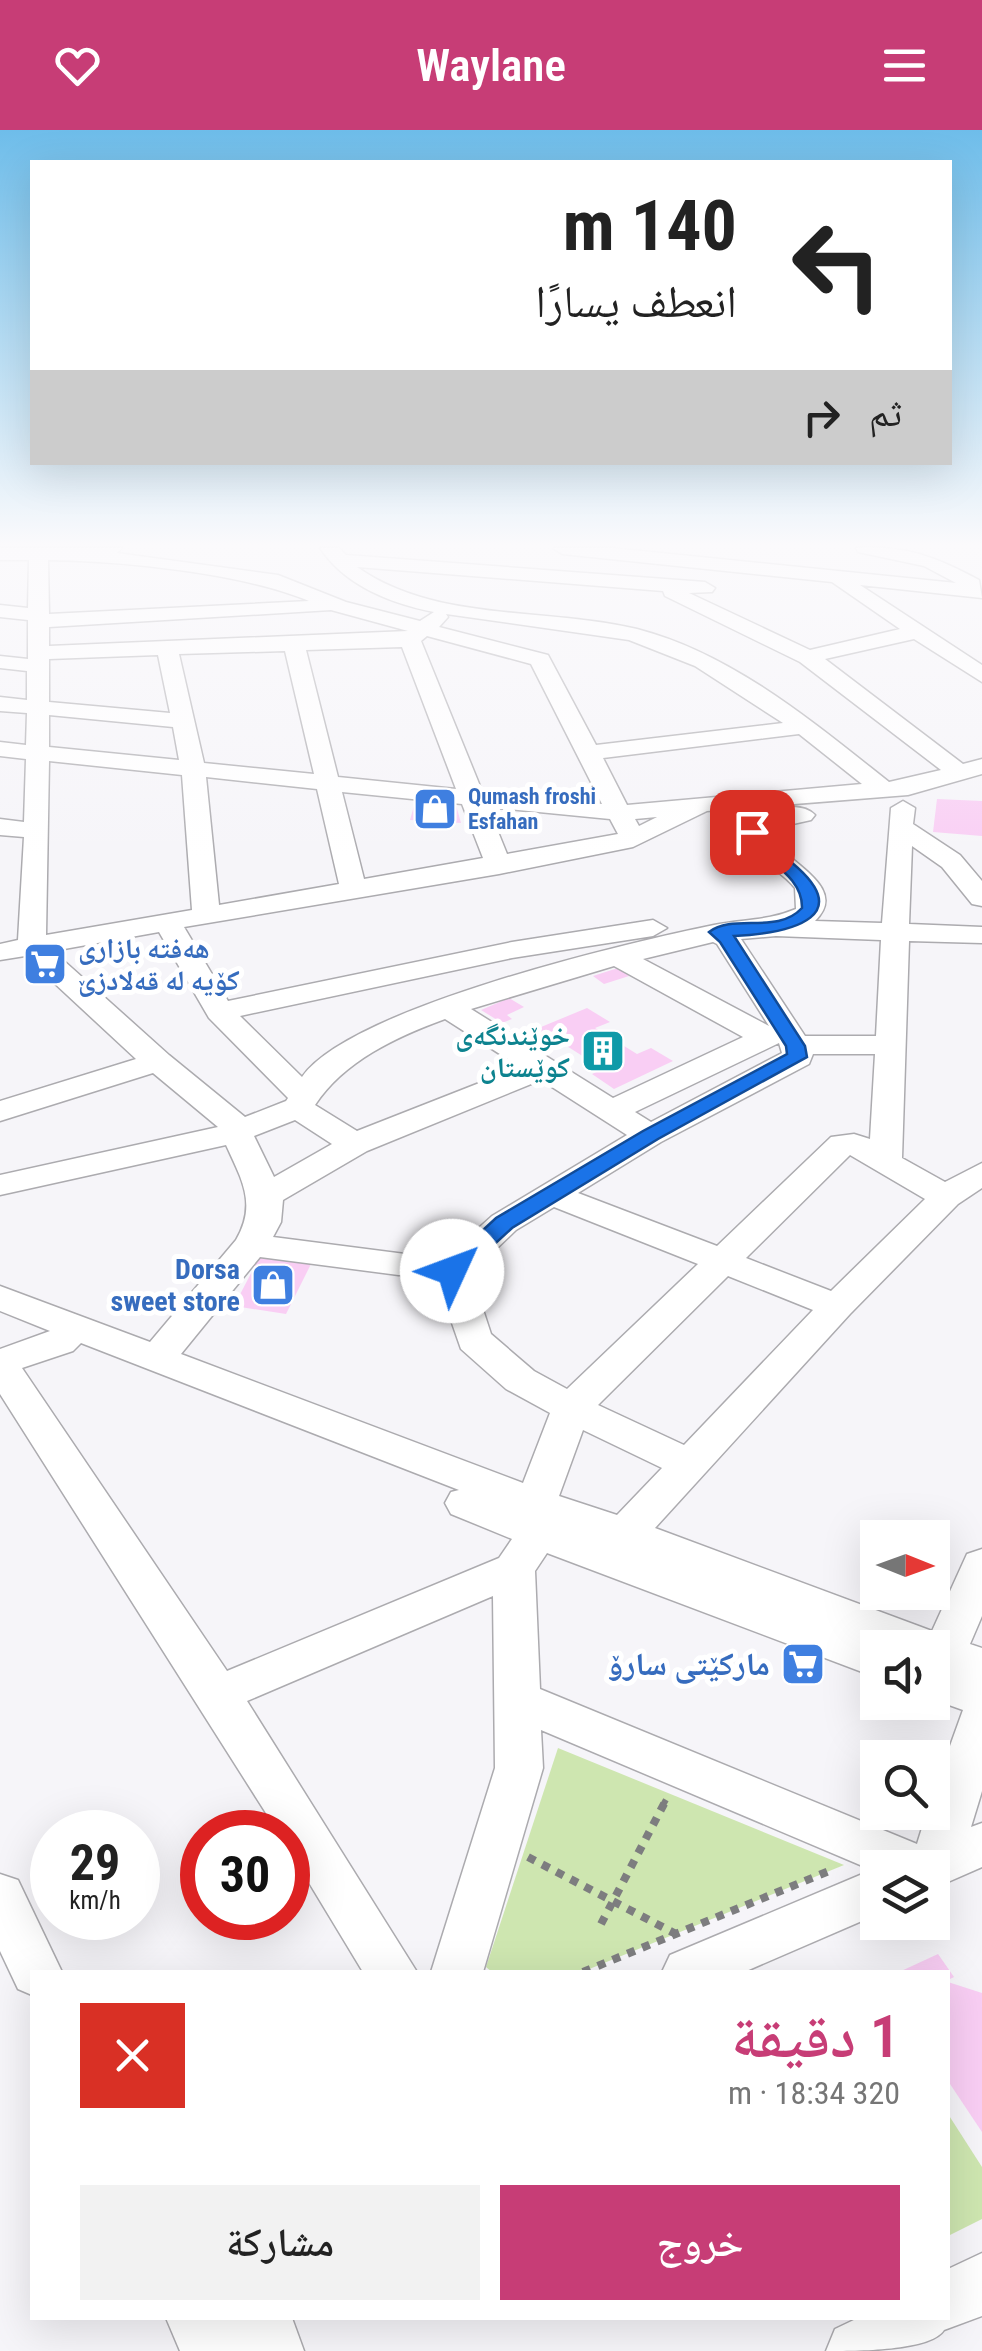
<!DOCTYPE html>
<html lang="ar">
<meta charset="utf-8">
<style>
:root{--surface:#fff;--page:#f2f2f2;--text:#222;--muted:#767676;--accent:#c73d76}
body{margin:0;font-family:"Roboto Condensed","Noto Naskh Arabic",sans-serif;background:var(--page);color:var(--text);direction:rtl;height:100vh;display:flex;flex-direction:column;font-size:38px;white-space:nowrap}
*{box-sizing:border-box;margin:0}
p{font-size:32px;color:var(--muted)}
.icon{flex:none;width:55px;height:55px;fill:none;stroke:currentColor;stroke-width:2;stroke-linecap:round;stroke-linejoin:round}
.map{position:relative;flex:1;overflow:hidden;direction:ltr}
.sheet{position:absolute;left:30px;top:1840px;width:920px;height:350px;display:flex;flex-direction:column;background:var(--surface);border-radius:0px;box-shadow:0 10px 40px #0002;direction:rtl}
.sheet>*{flex:none}
.guide{position:absolute;left:30px;top:30px;width:922px;height:305px;border-radius:0px;box-shadow:0 10px 40px #0002;direction:rtl;background:#fff;color:var(--text);overflow:hidden}
.needle{width:65px;rotate:91deg}
.buttons{position:absolute;left:860px;top:1390px;display:grid;gap:20px}
.buttons a{display:grid;place-items:center;width:90px;height:90px;border-radius:0px;background:var(--surface);box-shadow:0 10px 40px #0002;font-size:50px}
.speed{position:absolute;left:30px;top:1680px;display:flex;gap:20px;font-size:50px;font-weight:700;text-align:center}
.speed>*{display:grid;place-content:center;width:130px;height:130px;border-radius:50%;background:var(--surface);box-shadow:0 10px 40px #0002;line-height:1}
.speed small{font-size:25px;font-weight:400}
.speed .limit{border:15px solid #d22;background:#fff;color:#111}
.pin{position:absolute;display:grid;place-items:center;width:85px;height:85px;color:#fff;margin:-42px;border-radius:20px;box-shadow:0 5px 15px #0006}
.me{position:absolute;width:110px;margin:-55px;rotate:47deg;stroke-linejoin:round;filter:drop-shadow(0 0 8px #0008)}
.turn{display:flex;align-items:center;gap:35px;height:210px;padding:0 50px;font-size:45px}
.turn .icon{width:130px;height:130px;stroke-width:2.5}
.turn b{display:block;font-size:70px;line-height:85px}
.then{display:flex;align-items:center;height:95px;padding:0 50px;background:#0003;gap:20px;font-size:38px}
.round{display:grid;place-items:center;flex:none;width:105px;height:105px;border-radius:0px;background:var(--page)}
.summary{display:flex;align-items:center;justify-content:space-between;height:170px;padding:0 50px}
h1{font-size:60px;font-weight:600;line-height:75px;color:var(--accent)}
.primary-button{display:flex;gap:20px;margin-top:auto;padding:20px 50px}
.primary-button a{flex:1;height:115px;border-radius:0px;background:var(--accent);color:#fff;font-size:40px;font-weight:600;line-height:115px;text-align:center}
.primary-button a+a{background:var(--page);color:var(--text)}
header{display:flex;justify-content:space-between;align-items:center;height:130px;padding:0 50px;background:var(--accent);color:#fff;font-size:45px;font-weight:600}
.map>svg:first-child{display:block}
</style>
<header><svg class="icon" aria-label="menu" viewBox="0 0 24 24"><path d="M4 6h16M4 12h16M4 18h16"/></svg>Waylane<svg class="icon" aria-label="heart" viewBox="0 0 24 24"><path d="M12 20l-8-8c-3-5 5-10 8-4 3-6 11-1 8 4z"/></svg></header>
<div class="map">
<svg width="982" height="2221" viewBox="0 0 982 2221">
<rect width="100%" height="100%" fill="#f6f5f9"/>
<g fill="#cee6b0">
<path d="M558,1618L844,1735L582,1842H492L486,1837Z"/>
<path d="M948,1984L982,2037V2089L948,2106Z"/>
</g>
<g fill="#f9cef4">
<path d="M417,665L454,668L461,693L410,690Z"/>
<path d="M937,669L982,671V706L933,702Z"/>
<path d="M618,838L629,846L604,854L593,846Z"/>
<path d="M509,868L524,877L507,885L512,889L502,893L481,880Z"/>
<path d="M587,878L610,892L595,898L637,924L651,918L673,931L614,959L592,944L603,939L562,913L552,917L529,902Z"/>
<path d="M260,1126L311,1134L286,1184L234,1176Z"/>
<path d="M938,1824L954,1847L948,1850V1842H899Z"/>
<path d="M948,1852L982,1863V2002L948,1951Z"/>
</g>
<g fill="none" stroke-linecap="round" stroke-linejoin="round">
<defs>
<g id="minor">
<path d="M0,418H122L117,423L278,445L346,472L420,491L434,482C388,473 344,454 320,418H339L346,425L705,452L715,458L712,462L689,463L810,520L900,499L832,452L562,424L553,418H612L956,453L924,436L858,422L856,418C905,415 936,427 979,450L982,468L860,455L982,535V552L914,509L825,529L963,634L982,629V644L908,665L707,681L633,717L499,744L184,797L228,871L512,812L653,790L667,798L653,806L512,828L240,886L302,947C350,878 626,813 714,795C743,789 768,791 796,779L795,758C777,736 749,728 740,698C754,682 799,668 815,685L811,690L766,700C776,729 853,754 815,791L882,793L891,678L903,671L915,678L913,694L960,725L982,751V776L972,774L942,737L912,716L909,794L982,797V813L909,811L902,1028L945,1052L982,1033V1058L958,1074L850,1184L655,1398L932,1501L967,1424L982,1419V1486L970,1514L982,1518V1661L971,1697L982,1693V1737L932,1759V1738H878V1784L744,1842H662L670,1825L872,1740L541,1600L543,1638L483,1842H431L495,1638L493,1466L247,1571L417,1842H363L288,1718V1702H278L0,1264V1219L50,1201L0,1181V1156L150,1212L236,1110C257,1074 242,1050 226,1015L0,1065V1045L218,997L153,943L0,991V971L136,929L25,826L0,830V814L18,810L24,707L0,705V689L24,692L26,629L0,626V612L26,615L27,583L0,581V567L27,570V541L0,538V526L28,529V490L0,487V475L28,478L29,430H0ZM48,430C122,431 242,443 309,471L49,484ZM357,437L663,461L665,466L800,532L941,640L889,652C813,592 733,524 637,499C546,477 436,493 357,437ZM331,480L408,501L49,516V497ZM446,484L629,510L695,536L783,593L596,615L548,525L439,497L448,487ZM427,506L531,534L602,674L482,661L421,511ZM402,517L456,659L338,647L306,520ZM285,521L314,644L204,633L179,524ZM158,525L170,583L49,572V529ZM49,585L173,597L179,630L49,617ZM799,604L862,654L627,675L603,628ZM49,631L182,645L192,780L46,805ZM206,647L317,659L339,754L219,775ZM342,662L462,674L483,728L364,749ZM488,677L610,689L618,704L507,724ZM657,687L639,696L635,689ZM159,802L209,888L288,968L286,971L245,987L169,925L53,821ZM776,806L881,810L876,906H805L741,809ZM713,812L717,814L769,896L643,829ZM614,836L743,907L613,968L471,879ZM445,889L520,937L357,1001L315,975C344,931 396,907 445,889ZM779,913L782,923L651,992L635,982ZM813,924H875L870,1009L854,1004L831,1007L717,1116L578,1063L661,1012L809,934ZM541,950L627,1005L492,1086L444,1129L273,1107L281,1092L283,1070L367,1021ZM295,990L332,1014L274,1047L254,1006ZM850,1025L925,1069L831,1161L746,1128ZM554,1077L698,1134L567,1259L534,1241L491,1204L471,1143L516,1100ZM260,1127L437,1150L461,1219L506,1259L550,1283L523,1353L181,1224ZM728,1146L813,1180L684,1315L598,1275ZM81,1213L459,1360L451,1362L445,1373L451,1384L512,1409L499,1428L227,1541L22,1238L73,1221ZM583,1300L662,1338L617,1385L559,1366ZM547,1423L878,1548V1518H932V1569L963,1580L932,1666V1682H927L917,1714L540,1559L535,1441Z"/>
<path d="M0,1744L18,1750L62,1842H32V1865L18,1859L0,1821Z"/>
<path d="M982,2123V2186L944,2200C931,2221 856,2221 826,2221L835,2199L858,2188H948V2139Z"/>
<path d="M166,2188H292L304,2221H180Z"/>
</g>
</defs>
<use href="#minor" stroke="#acabaf" stroke-width="3"/>
<path stroke="#7d7d7f" stroke-width="6" stroke-dasharray="6 6" stroke-linecap="butt" d="M663,1675L668,1666"/>
<g stroke="#7d7d7f" stroke-width="8" stroke-dasharray="8 8" stroke-linecap="butt">
<path d="M528,1727L676,1804"/>
<path d="M601,1794L665,1672"/>
<path d="M583,1842L834,1739"/>
</g>
<use href="#minor" fill="#fff" fill-rule="evenodd"/>
</g>
<linearGradient id="sky" x2="0" y2="1"><stop stop-color="#6ebdea"/><stop offset="0.57" stop-color="#fbfafc"/><stop offset="1" stop-color="#fbfafc" stop-opacity="0"/></linearGradient>
<rect width="982" height="728" fill="url(#sky)"/>
<path fill="#1a73e8" stroke="#114b97" stroke-width="2.5" d="M752,697C763,702 774,719 786,728C861,786 793,803 734,806L805,916L807,927L658,1009L512,1098L460,1146H444L440,1141L444,1136L496,1088L643,1001L787,924L786,916L720,812L709,802C734,783 777,805 802,778C803,744 760,729 743,702Z"/>
<defs>
<symbol id="shop-square" viewBox="-11 -11 22 22"><rect x="-9" y="-9" width="18" height="18" rx="4" fill="#3f7fe0" stroke="#fff"/><path d="M-5-2.5h2.3a2.7 3.5 0 0 1 5.4 0H5L5.5 6h-11ZM-1.5-2.5h3a1.5 2.3 0 0 0-3 0Z" fill="#fff"/></symbol>
<symbol id="supermarket-square" viewBox="-11 -11 22 22"><rect x="-9" y="-9" width="18" height="18" rx="4" fill="#3f7fe0" stroke="#fff"/><path d="M-6-5.5h2.5l.6 2H6L4.5 2H-2.5L-4.4-4H-6ZM-1.5 3.2a1.3 1.3 0 1 0 .1 0ZM3 3.2a1.3 1.3 0 1 0 .1 0Z" fill="#fff"/></symbol>
<symbol id="building-square" viewBox="-11 -11 22 22"><rect x="-9" y="-9" width="18" height="18" rx="4" fill="#0f9aa8" stroke="#fff"/><path d="M-4-6H4V6H1V3H-1V6H-4ZM-2.5-4.3h1.7v1.8h-1.7ZM.8-4.3h1.7v1.8H.8ZM-2.5-1h1.7V.8h-1.7ZM.8-1h1.7V.8H.8Z" fill="#fff"/></symbol>
</defs>
<g fill-rule="evenodd">
<use href="#shop-square" x="410" y="654" width="50" height="50"/>
<use href="#supermarket-square" x="20" y="809" width="50" height="50"/>
<use href="#building-square" x="578" y="896" width="50" height="50"/>
<use href="#shop-square" x="248" y="1130" width="50" height="50"/>
<use href="#supermarket-square" x="778" y="1509" width="50" height="50"/>
</g>
<g text-anchor="middle" stroke-width="10" stroke-linejoin="round" paint-order="stroke">
<g font-size="22" font-weight="bold" fill="#366cbe" stroke="#fff" text-anchor="start">
<text x="468" y="674">Qumash froshi<tspan x="468" dy="25">Esfahan</tspan></text>
</g>
<g font-size="28" font-weight="bold" fill="#366cbe" stroke="#fff" text-anchor="start">
<text x="78" y="828">هەفتە بازاری<tspan x="78" dy="32">کۆیە لە قەلادزێ</tspan></text>
<text x="240" y="1149" text-anchor="end">Dorsa<tspan x="240" dy="32">sweet store</tspan></text>
</g>
<g font-size="28" font-weight="bold" fill="#0d838f" stroke="#fff" text-anchor="end">
<text x="570" y="915">خوێندنگەی<tspan x="570" dy="32">کوێستان</tspan></text>
</g>
<g font-size="32" font-weight="bold" fill="#366cbe" stroke="#fff" text-anchor="end">
<text x="770" y="1545">مارکێتی سارۆ</text>
</g>
</g>
</svg>
<div class="buttons">
<a><svg class="needle" viewBox="-14 -14 28 28"><path d="M0-13l5 13h-10z" fill="#e53935"/><path d="M0 13l5-13h-10z" fill="#767676"/></svg></a>
<a><svg class="icon" aria-label="sound" viewBox="0 0 24 24"><path d="M4 9h4l5-4v14l-5-4H4zM17 9q2 3 0 6"/></svg></a>
<a><svg class="icon" aria-label="search" viewBox="0 0 24 24"><circle cx="10" cy="10" r="6"/><path d="M15 15l6 6"/></svg></a>
<a><svg class="icon" aria-label="layers" viewBox="0 0 24 24"><path d="M12 4l9 5-9 5-9-5zM3 14l9 5 9-5"/></svg></a>
</div>
<div class="speed"><div>29<small>km/h</small></div><div class="limit">30</div></div>
<div class="pin" style="left:752px;top:702px;background:#d93025"><svg class="icon" aria-label="arrive" viewBox="0 0 24 24"><path d="M6 21V4h12l-3 4 3 4H6"/></svg></div>
<svg class="me" style="left:452px;top:1141px" viewBox="-20 -20 40 40"><circle r="19" fill="#fff"/><path d="M0-13L10 11 0 6-10 11z" fill="#1a73e8"/></svg>
<div class="guide">
<div class="turn"><svg class="icon" aria-label="left" viewBox="0 0 24 24"><path d="M17 20v-9H6M10 6l-5 5 5 5"/></svg><div><b>140 m</b>انعطف يسارًا</div></div>
<div class="then">ثم<svg class="icon" aria-label="right" viewBox="0 0 24 24"><path d="M7 20v-9h11M14 6l5 5-5 5"/></svg></div>
</div>
<section class="sheet">
<div class="summary"><div><h1>1 دقيقة</h1><p>320 m · 18:34</p></div><a class="round" style="background:#d93025;color:#fff"><svg class="icon" aria-label="close" viewBox="0 0 24 24"><path d="M6 6l12 12M18 6L6 18"/></svg></a></div>
<div class="primary-button"><a>خروج</a><a>مشاركة</a></div>
</section>
</div>
